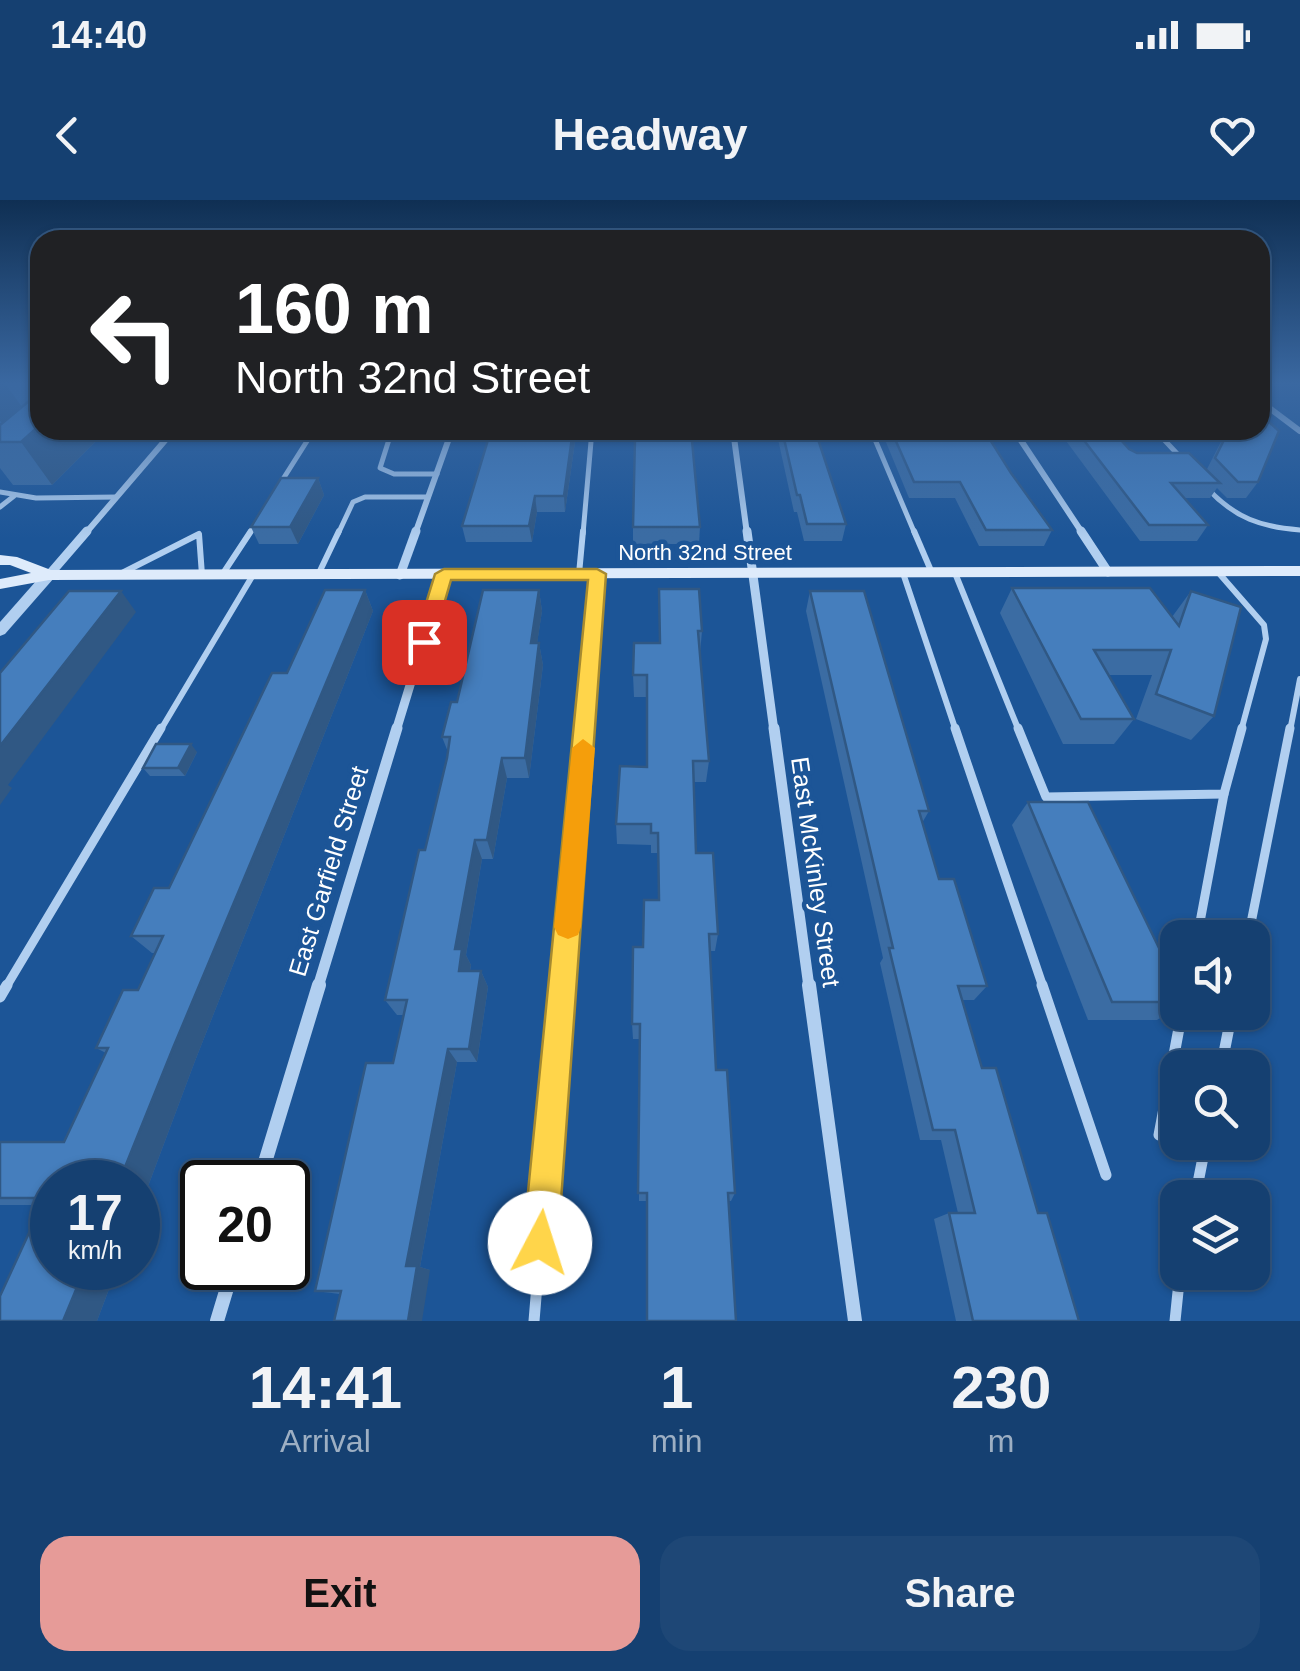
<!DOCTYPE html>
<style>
:root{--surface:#154071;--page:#1e4776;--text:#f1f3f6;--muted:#9dafc3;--line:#345984;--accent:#e69b98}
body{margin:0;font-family:Arial,sans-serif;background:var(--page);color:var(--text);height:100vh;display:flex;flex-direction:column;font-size:38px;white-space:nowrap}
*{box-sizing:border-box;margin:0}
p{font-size:32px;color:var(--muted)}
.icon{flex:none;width:55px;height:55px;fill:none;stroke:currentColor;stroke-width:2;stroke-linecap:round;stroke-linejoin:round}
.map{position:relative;height:1121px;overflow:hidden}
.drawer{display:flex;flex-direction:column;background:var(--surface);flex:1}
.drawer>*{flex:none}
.banner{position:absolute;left:30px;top:30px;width:1240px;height:210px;border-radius:30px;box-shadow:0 2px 8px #0004,0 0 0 2px var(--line);background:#202124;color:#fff;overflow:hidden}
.buttons{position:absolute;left:1160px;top:720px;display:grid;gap:20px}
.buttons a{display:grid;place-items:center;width:110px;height:110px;border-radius:20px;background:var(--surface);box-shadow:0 2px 8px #0004,0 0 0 2px var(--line);font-size:50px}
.speed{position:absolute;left:30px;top:960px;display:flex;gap:20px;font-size:50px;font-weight:700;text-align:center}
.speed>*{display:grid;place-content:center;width:130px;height:130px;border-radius:50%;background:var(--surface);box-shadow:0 2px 8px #0004,0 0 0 2px var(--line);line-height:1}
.speed small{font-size:25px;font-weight:400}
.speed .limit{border:5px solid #111;border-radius:15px;background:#fff;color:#111}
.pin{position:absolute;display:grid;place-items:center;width:85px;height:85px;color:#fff;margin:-42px;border-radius:20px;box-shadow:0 5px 15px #0006}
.me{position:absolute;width:110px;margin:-55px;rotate:5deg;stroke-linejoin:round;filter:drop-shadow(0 0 8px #0008)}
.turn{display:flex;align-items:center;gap:35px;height:210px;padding:0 40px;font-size:45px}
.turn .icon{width:130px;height:130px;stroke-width:2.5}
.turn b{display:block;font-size:70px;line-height:85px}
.eta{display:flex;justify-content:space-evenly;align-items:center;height:170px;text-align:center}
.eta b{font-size:60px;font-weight:700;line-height:70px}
.action{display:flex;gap:20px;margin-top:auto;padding:20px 40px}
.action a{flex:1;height:115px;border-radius:30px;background:var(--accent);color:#111;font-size:40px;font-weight:700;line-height:115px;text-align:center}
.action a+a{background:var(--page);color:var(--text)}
.status{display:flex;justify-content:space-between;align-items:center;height:70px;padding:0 50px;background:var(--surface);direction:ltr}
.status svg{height:28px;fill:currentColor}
header{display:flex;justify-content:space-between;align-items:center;height:130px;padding:0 40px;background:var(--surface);font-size:45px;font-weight:700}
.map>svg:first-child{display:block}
</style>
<div class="status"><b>14:40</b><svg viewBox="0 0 49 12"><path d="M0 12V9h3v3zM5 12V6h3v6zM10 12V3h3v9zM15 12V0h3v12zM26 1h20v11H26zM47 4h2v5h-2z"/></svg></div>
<header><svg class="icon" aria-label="back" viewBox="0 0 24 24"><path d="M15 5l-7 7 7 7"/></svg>Headway<svg class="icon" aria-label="heart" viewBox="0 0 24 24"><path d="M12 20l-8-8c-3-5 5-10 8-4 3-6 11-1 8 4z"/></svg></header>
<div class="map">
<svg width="1300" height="1121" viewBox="0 0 1300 1121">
<rect width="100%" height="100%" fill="#1c5597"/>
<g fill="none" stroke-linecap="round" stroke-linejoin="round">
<g stroke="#b1cff0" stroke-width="5">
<path d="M392,230L380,268L394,274H437"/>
<path d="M871,230L915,334"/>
<path d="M1155,230L1183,260"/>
<path d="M278,287L314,230"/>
<path d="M1208,289C1235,318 1261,327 1300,330"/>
<path d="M0,292L36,298L117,297"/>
<path d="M0,307L14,296"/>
<path d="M249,334L258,320"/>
<path d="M338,334L353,302L365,297H428"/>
<path d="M583,334L592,230"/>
</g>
<g stroke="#b1cff0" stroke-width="6">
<path d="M914,331L932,373"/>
<path d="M1217,371L1264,425L1266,439L1241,531"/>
<path d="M122,373L199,334L202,375"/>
<path d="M903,373L956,531"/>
<path d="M955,373L1019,531"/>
<path d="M579,374L583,331"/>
<path d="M222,375L251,331"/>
<path d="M318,375L339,331"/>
<path d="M160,531L253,375"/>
<path d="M584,531L597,374"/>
<path d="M1290,531L1300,479"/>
</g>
<g stroke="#b1cff0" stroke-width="9">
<path d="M955,528L1043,787"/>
<path d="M1018,528L1046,597L1224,594L1242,528"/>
<path d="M1197,738L1224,594"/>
<path d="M1248,738L1290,528"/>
<path d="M6,787L161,528"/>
<path d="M562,787L584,528"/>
</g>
<g stroke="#b1cff0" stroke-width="11">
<path d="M1042,785L1106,975"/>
<path d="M0,797L7,785"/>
<path d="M1221,868L1232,812"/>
<path d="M1159,935L1182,812"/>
<path d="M1195,998L1206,942"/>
<path d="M534,1121L562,785"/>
<path d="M1175,1121L1180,1072"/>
</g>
<g stroke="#b1cff0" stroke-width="6">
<path d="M1260,201L1300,231"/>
<path d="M733,230L747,334"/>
<path d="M1014,230L1083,334"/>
<path d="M85,334L174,230"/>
<path d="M415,334L452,230"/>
</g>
<g stroke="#b1cff0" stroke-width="9">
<path d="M747,331L774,531"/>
<path d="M1081,331L1108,372"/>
<path d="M49,375L87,331"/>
<path d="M400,375L416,331"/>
<path d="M396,531L444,374"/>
</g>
<g stroke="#b1cff0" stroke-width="11">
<path d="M774,528L809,787"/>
<path d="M318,787L397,528"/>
</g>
<g stroke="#b1cff0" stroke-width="14">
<path d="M809,785L855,1121"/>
<path d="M259,982L319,785"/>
<path d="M217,1121L233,1068"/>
</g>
<path fill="#b1cff0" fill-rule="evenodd" d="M49,371L54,372V378L5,434L0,436V422L44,372Z"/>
<path fill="#deebfb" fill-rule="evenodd" d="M0,355L17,357L51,370L1300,366V376L49,380L0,389V379L31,373L10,365H0Z"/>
</g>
<g fill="#3b6ca3">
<path d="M0,182H40V230L118,234L100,237L52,285H13L0,268V225L2,223H0Z"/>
<path d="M574,230L575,242L565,312H537L532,342H466L462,326Z"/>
<path d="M776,230H815L846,324L842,341H804L797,312H794Z"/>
<path d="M881,230H984L1011,273L1052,330L1044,346H979L955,298H909Z"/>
<path d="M1058,230H1112L1129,249L1137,253L1207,269L1227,230H1260L1258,282L1246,298H1227L1217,288L1210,298H1184L1208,325L1197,341H1140Z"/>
<path d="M318,278L324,295L298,344H259L251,327Z"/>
<path d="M633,327H700L699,344H633Z"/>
<path d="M1012,388L1172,417L1191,391L1214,516L1191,540L1136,519L1152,475H1108L1134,519L1114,544H1063L1000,413Z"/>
<path d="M659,389L702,431L700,454L709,561L706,582H694L696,653L718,734L715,751H710L716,870L735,993L731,1001H639V839H633L632,824L643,747L659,700L658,653H651V645L617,644L616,624L647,567V497H634L633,475L659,443Z"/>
<path d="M365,390L373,411L195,861L138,1013V982L52,1068H117L97,1121H0L42,1005H0V942H64L106,853L96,848L138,790L155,753H152L131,736L169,688L287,473Z"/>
<path d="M539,390L542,411L537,443H539L543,465L529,578H507L493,659H482L466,755L471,765L470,771H481L488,787L477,862H457L420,1067L430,1070L340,1094L315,1091L393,863L404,815H397L385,800L425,650L448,552L442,537L457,502Z"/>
<path d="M810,391L929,611L922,623L939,679L987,786L974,800H962L982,868L1079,1121H956L934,1019L949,1013H958L941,940H920L880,763L883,758L806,411Z"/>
<path d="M197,552L185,576H150L143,568Z"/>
<path d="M1028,602L1178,787V807L1157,820H1088L1012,625Z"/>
</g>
<g fill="#305884">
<path d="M0,182H4L22,207L2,223L0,221Z"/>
<path d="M40,225V230H122L118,234L100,237L52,285L21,242Z"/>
<path d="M574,230L575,242L565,312L564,296Z"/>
<path d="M318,278L324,295L298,344L290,327Z"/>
<path d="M535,296L537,312L532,342L529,326Z"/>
<path d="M365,390L373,411L195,861L138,1013V982H119L173,848Z"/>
<path d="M539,390L542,411L534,465L531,443Z"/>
<path d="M121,391L136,412L8,585L12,588L0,605V546Z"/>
<path d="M539,443L543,465L529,578L525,558Z"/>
<path d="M191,544L197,552L185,576L178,568Z"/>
<path d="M502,558L507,578L493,659L487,640Z"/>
<path d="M475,640L482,659L466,755L471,765L467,787L459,771L455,749Z"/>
<path d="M481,771L488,787L477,862L469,849Z"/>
<path d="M448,849L457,862L420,1067L430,1070L422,1121H408L406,1066Z"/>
<path d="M85,1068H117L97,1121H63Z"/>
</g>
<g fill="#457ebd" stroke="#305884" stroke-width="2.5">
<path d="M40,192V225L21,242H0V225Z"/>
<path d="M1260,214L1279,231L1258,282H1238L1215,258L1229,230H1260Z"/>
<path d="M491,230H573L564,296H535L529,326H462Z"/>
<path d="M647,230H691L700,327H633L635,238H647Z"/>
<path d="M782,230H815L846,324H807L800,295H797Z"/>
<path d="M891,230H984L1011,273L1052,330H986L960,282H914Z"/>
<path d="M1076,230H1112L1129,249L1137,253H1189L1220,283H1171L1208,325H1149Z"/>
<path d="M281,278H318L290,327H251Z"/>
<path d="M1012,388H1150L1179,426L1191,391L1241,407L1214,516L1156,494L1171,450H1094L1134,519H1081Z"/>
<path d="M659,389H699L702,431H698L709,561H693L696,653H713L718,734H709L716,870H727L735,993H728L736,1121H647V993H638L640,824H632L633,747H643L644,700H659L658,633H651V624H616L620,566L647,567V475H633L634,443H660Z"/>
<path d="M325,390H365L173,848L119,982H52V1068H85L63,1121H0V1096L45,998H0V942H64L108,848H96L123,790H138L163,736H131L154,688H169L272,473H287Z"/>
<path d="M483,390H539L531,443H539L525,558H502L487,640H475L455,749H462L459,771H481L469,849H448L406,1066H417L408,1121H334L341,1091H315L366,863H393L407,800H385L419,650H425L447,558L450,537H442L451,502H457Z"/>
<path d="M69,391H121L0,546V473Z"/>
<path d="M810,391H864L929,611H919L939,679H954L987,786H958L982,868H996L1038,1013H1047L1079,1121H973L949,1013H975L955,930H933L889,748H893Z"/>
<path d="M156,544H191L178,568H143Z"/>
<path d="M1028,602H1088L1178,787V802H1112Z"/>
</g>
<linearGradient id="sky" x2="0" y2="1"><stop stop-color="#0f2f53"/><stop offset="0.54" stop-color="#3a68a1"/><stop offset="1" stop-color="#3a68a1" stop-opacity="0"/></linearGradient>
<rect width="1300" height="339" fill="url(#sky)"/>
<path fill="#ffd54a" stroke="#a68a30" stroke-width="2.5" d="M444,369H597L606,374L558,1043L553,1056L540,1061L528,1056L523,1043L588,380H451L433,442L424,449L417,447L414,442L435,374Z"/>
<path fill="#f59e0b" d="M583,539L595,548L581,727L578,735L568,739L558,735L554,727L572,548Z"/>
<g text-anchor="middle" stroke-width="9" stroke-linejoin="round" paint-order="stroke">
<g font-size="22" fill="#fff" stroke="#1c5597">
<text x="705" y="360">North 32nd Street</text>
</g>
<g font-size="25" fill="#fff" stroke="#1c5597">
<text transform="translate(328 671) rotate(-73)" y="9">East Garfield Street</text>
<text transform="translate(816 672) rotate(82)" y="9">East McKinley Street</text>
</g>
</g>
</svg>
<div class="buttons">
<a><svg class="icon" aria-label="sound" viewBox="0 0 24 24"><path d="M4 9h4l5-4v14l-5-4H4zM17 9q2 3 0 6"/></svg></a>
<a><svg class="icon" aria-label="search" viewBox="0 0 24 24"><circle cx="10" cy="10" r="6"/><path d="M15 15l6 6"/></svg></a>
<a><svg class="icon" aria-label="layers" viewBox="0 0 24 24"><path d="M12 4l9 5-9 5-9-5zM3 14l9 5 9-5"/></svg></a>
</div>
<div class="speed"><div>17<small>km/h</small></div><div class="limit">20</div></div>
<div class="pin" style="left:424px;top:442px;background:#d93025"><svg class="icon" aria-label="arrive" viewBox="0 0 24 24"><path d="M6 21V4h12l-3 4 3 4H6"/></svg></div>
<svg class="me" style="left:540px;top:1043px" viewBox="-20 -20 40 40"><circle r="19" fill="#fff"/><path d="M0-13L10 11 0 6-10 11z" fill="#ffd54a"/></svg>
<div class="banner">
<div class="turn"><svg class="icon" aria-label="left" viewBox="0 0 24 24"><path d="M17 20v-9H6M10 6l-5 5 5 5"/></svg><div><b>160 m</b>North 32nd Street</div></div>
</div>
</div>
<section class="drawer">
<div class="eta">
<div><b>14:41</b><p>Arrival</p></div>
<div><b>1</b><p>min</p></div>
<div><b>230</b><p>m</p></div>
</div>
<div class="action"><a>Exit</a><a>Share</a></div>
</section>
